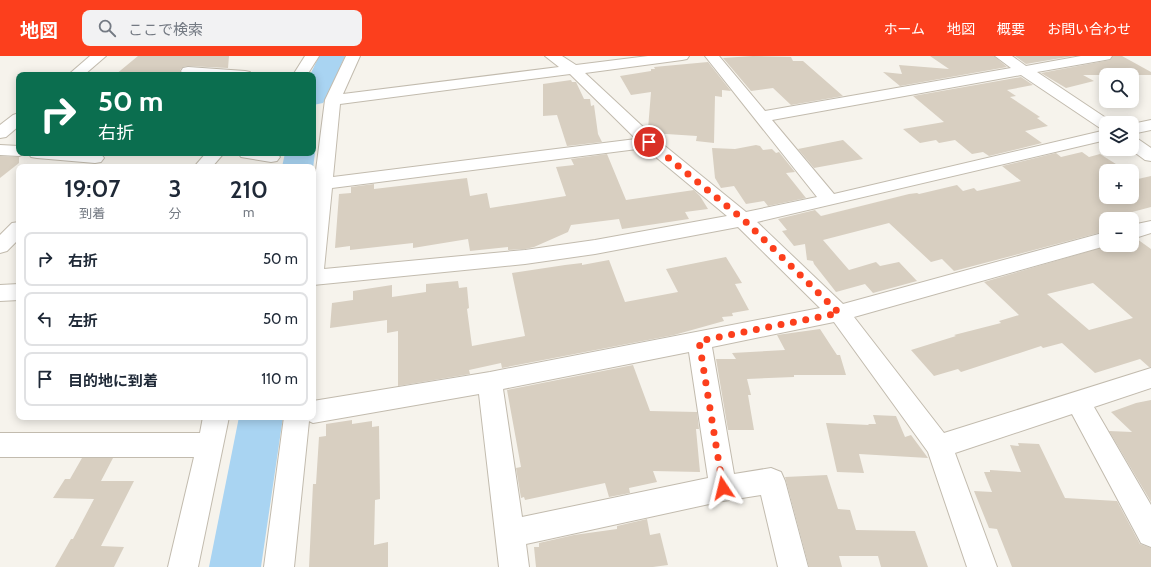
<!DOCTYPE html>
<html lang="ja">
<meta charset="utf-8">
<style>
:root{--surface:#fff;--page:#f2f2f3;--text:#1f2937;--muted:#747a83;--line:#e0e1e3;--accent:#fc3f1d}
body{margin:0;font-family:Cabin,"Noto Sans JP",sans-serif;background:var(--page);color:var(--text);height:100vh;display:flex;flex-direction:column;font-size:15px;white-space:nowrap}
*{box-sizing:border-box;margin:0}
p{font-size:13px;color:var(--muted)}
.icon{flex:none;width:22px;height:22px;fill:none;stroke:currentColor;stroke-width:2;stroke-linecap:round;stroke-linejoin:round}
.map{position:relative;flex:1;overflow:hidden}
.details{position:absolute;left:16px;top:108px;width:300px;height:256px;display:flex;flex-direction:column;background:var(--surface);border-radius:8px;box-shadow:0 2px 10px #0003}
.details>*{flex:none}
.top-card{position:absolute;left:16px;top:16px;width:300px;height:84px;border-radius:8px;box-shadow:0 2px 10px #0003;background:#0b6e4f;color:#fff;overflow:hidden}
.buttons{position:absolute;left:1099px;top:12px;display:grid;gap:8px}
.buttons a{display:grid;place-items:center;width:40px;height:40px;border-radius:8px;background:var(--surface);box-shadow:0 2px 10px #0003;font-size:20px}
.pin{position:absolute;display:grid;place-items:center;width:34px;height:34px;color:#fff;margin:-17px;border:2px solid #fff;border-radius:50%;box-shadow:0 1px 4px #0007}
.me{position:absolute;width:44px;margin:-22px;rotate:350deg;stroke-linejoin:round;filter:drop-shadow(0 0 3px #0008)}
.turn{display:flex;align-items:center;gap:14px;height:84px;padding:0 16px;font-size:18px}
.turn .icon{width:52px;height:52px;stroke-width:2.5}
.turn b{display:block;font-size:28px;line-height:34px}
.eta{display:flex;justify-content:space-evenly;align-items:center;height:68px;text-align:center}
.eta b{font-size:24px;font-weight:600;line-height:28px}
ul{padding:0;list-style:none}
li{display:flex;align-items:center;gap:12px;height:54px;margin:0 8px 6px;padding:0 8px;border:2px solid var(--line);border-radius:8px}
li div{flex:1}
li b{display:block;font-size:15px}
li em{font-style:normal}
header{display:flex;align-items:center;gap:24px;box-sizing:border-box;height:56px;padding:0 20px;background:var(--accent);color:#fff}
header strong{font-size:19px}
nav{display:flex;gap:22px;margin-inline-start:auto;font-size:14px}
.search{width:280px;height:36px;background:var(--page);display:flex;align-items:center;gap:10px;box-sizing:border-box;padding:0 14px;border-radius:8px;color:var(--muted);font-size:15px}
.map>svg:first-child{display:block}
</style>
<header>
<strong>地図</strong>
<div class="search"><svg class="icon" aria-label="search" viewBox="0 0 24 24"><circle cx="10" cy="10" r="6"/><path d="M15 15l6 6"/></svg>ここで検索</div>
<nav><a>ホーム</a><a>地図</a><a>概要</a><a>お問い合わせ</a></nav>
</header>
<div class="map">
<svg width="1151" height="511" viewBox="0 0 1151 511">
<rect width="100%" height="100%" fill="#f6f3ec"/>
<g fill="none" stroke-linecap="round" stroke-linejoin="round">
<g fill="#a9d4f2" fill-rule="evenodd">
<path d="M319,0H345L327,41L323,47L313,49V19H310Z"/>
<path d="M313,94L315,97L313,112L282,111L285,97H313Z"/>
<path d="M239,361H283L261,511H209Z"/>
</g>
</g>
<g fill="#d8cfc1" fill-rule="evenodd">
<path d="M138,0H229L228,12L188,10L183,11L180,14L182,19H115Z"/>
<path d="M753,0L791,1L793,5H803L843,40L791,49L773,32L751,35L723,2Z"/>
<path d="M930,0H994L1007,11L900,30L883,16L902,18L899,9L949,13Z"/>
<path d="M1015,0H1073L1026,8Z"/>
<path d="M1113,0H1122L1151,16V19H1083L1094,25L1066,32L1041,17L1110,4Z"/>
<path d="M708,6L731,35L722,34V41L715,40L714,87L696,85L697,80L651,77L648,73L651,36L631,39L620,20L651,15V13H655L654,11Z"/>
<path d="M1021,21L1033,29L1007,34L1016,40L1010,41L1040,61L1037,62L1048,70L1025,75L1042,87L989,100L983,96L972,98L955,84L939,87L936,84L920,87L903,73L944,66L913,40Z"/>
<path d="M571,24L572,26H576L584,43H590L591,50L594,49L598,78L602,86L567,90L557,59L543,60V28Z"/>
<path d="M843,84L863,103L814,112L798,93Z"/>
<path d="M756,89L760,90L763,94L772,93L776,97L779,96L795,116L786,117L806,142L768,150L764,145L746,148L734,130L721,132L715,122L712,92L735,93Z"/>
<path d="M1082,96L1089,101L1100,98L1127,115H1106V141H1132V119L1138,123L1151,120V151L1106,163V175L954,215L942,203L931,206L889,167L823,184L849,214L876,206L880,210L899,206L917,225L873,237L865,228L836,236L814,208L813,205L807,204L805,188L794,190L782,175L787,174L778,163L815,154L821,160L909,138L917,137L919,138L957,129L963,135L974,132L977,135L1021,125L1002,110L1056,97L1061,101Z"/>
<path d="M607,98L626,144L694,134L700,140L708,153L685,156L689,163L622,173L619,163L571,169L568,176L534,191L525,193L508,194V191L470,195L468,183L413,192V187L350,194V190L335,192L339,138L351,137V131L374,128V133L467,122L470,140L487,137L490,152L566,140L556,111L574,109L571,103Z"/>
<path d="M0,100L19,101V107L0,122Z"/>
<path d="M1137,183L1151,193V311H1149L1140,303L1095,317L1062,287L1043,292L1041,290L961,316L958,313L934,320L911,294L956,280L954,279L1001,267L999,265L1019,259L984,226L1110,189H1132V184ZM1093,227L1133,262L1089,274L1047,238Z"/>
<path d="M726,201L742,227L735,228L749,254L732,257L733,260L722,261L724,265L674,279L502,312L501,307L469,314L470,318L398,330V275L387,277V264L330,272L332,247L353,244V235L392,229V241L426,236V228L458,225L459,232L467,231L469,252L467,253L472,290L525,280L512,217L565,209L582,207V209L609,204L625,246L678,236L666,213Z"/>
<path d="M820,273L837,299H840L846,319H794V321L747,323L751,339H748L754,374H728L716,303H736L732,297L785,294L777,279Z"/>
<path d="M633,309L650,355L697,356L699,373H696L700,416L653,415L657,426L629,432L630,437L609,441L605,427L525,444L524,441L521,442L516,412L521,411L507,334Z"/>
<path d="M1151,344V446L1109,375L1132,376L1111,356L1136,347Z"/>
<path d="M873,359L896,360L905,381L911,379L928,402L859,398L864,417L837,416L826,367L869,369L868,368H876Z"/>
<path d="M352,364V368L372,365V371L379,370L380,443L375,444L374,489L388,486V511H309L313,428H316L319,381L326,380V368Z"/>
<path d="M1018,387L1039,388L1065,442L1117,445L1140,488L1151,492V511H1012L997,473L989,472L974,435L992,436L984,416H990V414L1021,416L1010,389L1019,390Z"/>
<path d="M82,402H113L101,425H134L101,490L124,491L114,511H55L71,483H73L94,443L53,442L65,423H70Z"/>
<path d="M827,419L838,453L850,454L856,474L915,475L928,511H881L878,500H839L842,511H809L785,421Z"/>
<path d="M647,463L650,479L660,477L668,509L653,511H536L534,491H539V487L574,479L617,473V470Z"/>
</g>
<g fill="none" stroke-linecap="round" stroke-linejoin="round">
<defs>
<g id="minor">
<path d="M90,0H106L84,19H68Z"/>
<path d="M305,0H319L307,19H293Z"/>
<path d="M346,0H360L343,38L559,11L545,0H562L576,9L648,0H689L687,3L682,4L585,17L655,82L746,156L817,141L705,0H719L765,55L1011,12L995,0H1012L1026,10L1081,0H1112L1110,3L1105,4L1037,16L1112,66L1113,67H1106V74L1100,72L1021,19L772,64L834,138L1106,74V84L757,166L843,248L1106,176V189H1109L854,261L944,377L1151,312V332L1094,351L1151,449V491L1141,487L1072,358L955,397L997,511H967L928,396L834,266L712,291L734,418L771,412L781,416L785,425L808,511H778L761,439L723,445L526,488L529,511H499L479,338L313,367L309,365L294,511H264L284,361H313V345L490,316L820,252L738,171L595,198L525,208L313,229V138L325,44ZM570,18L636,83L333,121L340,48ZM645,92L727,160L595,184L525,194L324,213L332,132ZM689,296L708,422L522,461L503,333Z"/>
<path d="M188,11L245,15L250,16L252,19L183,18L181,15L183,12Z"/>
<path d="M19,57V70L6,81L0,82V69L13,59Z"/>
<path d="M1151,64V74L1132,78V68Z"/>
<path d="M1132,82L1138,83L1151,92V105L1145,104L1130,93H1132Z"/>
<path d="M0,89L19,90V97H26L19,100L0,99Z"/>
<path d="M28,97H96L101,98L104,102L101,106L95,107L37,102L31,101Z"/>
<path d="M206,97H224L212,111H194Z"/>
<path d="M238,97H276L280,101L277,105L271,106L241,101Z"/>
<path d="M1151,165V177L1132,183V169Z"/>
<path d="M19,166V183L7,195L0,197V179L12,167Z"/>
<path d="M19,228V244L0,245V229Z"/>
<path d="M203,361H229L198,511H168L194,401H0V377H200Z"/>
</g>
</defs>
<use href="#minor" stroke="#c2bbae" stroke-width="2"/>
<use href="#minor" fill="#fff" fill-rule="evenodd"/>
</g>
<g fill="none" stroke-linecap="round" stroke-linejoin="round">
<path stroke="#fc3f1d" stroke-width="7" stroke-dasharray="0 12.6" d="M649,86L744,164L839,257L699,285L723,432"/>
</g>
</svg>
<div class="buttons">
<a><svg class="icon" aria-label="search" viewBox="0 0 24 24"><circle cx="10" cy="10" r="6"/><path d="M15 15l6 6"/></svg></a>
<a><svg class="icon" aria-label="layers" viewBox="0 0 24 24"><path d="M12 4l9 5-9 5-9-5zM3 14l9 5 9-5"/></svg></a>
<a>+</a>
<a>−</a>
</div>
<div class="pin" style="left:649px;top:86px;background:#d93025"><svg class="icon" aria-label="arrive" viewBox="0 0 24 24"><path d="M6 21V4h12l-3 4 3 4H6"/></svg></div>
<svg class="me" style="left:723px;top:432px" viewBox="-20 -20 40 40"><path d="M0-17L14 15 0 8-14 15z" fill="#fc3f1d" stroke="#fff" stroke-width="4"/></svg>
<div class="top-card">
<div class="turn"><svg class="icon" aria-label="right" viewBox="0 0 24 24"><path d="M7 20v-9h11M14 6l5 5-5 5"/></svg><div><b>50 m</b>右折</div></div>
</div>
<section class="details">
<div class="eta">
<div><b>19:07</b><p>到着</p></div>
<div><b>3</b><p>分</p></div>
<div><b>210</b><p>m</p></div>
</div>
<ul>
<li><svg class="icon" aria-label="right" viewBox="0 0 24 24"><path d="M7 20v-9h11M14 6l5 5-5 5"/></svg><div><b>右折</b></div><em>50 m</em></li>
<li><svg class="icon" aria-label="left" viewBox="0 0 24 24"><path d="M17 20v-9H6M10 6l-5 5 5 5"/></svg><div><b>左折</b></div><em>50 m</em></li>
<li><svg class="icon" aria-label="arrive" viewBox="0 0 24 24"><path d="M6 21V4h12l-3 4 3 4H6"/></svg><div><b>目的地に到着</b></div><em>110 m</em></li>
</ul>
</section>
</div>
